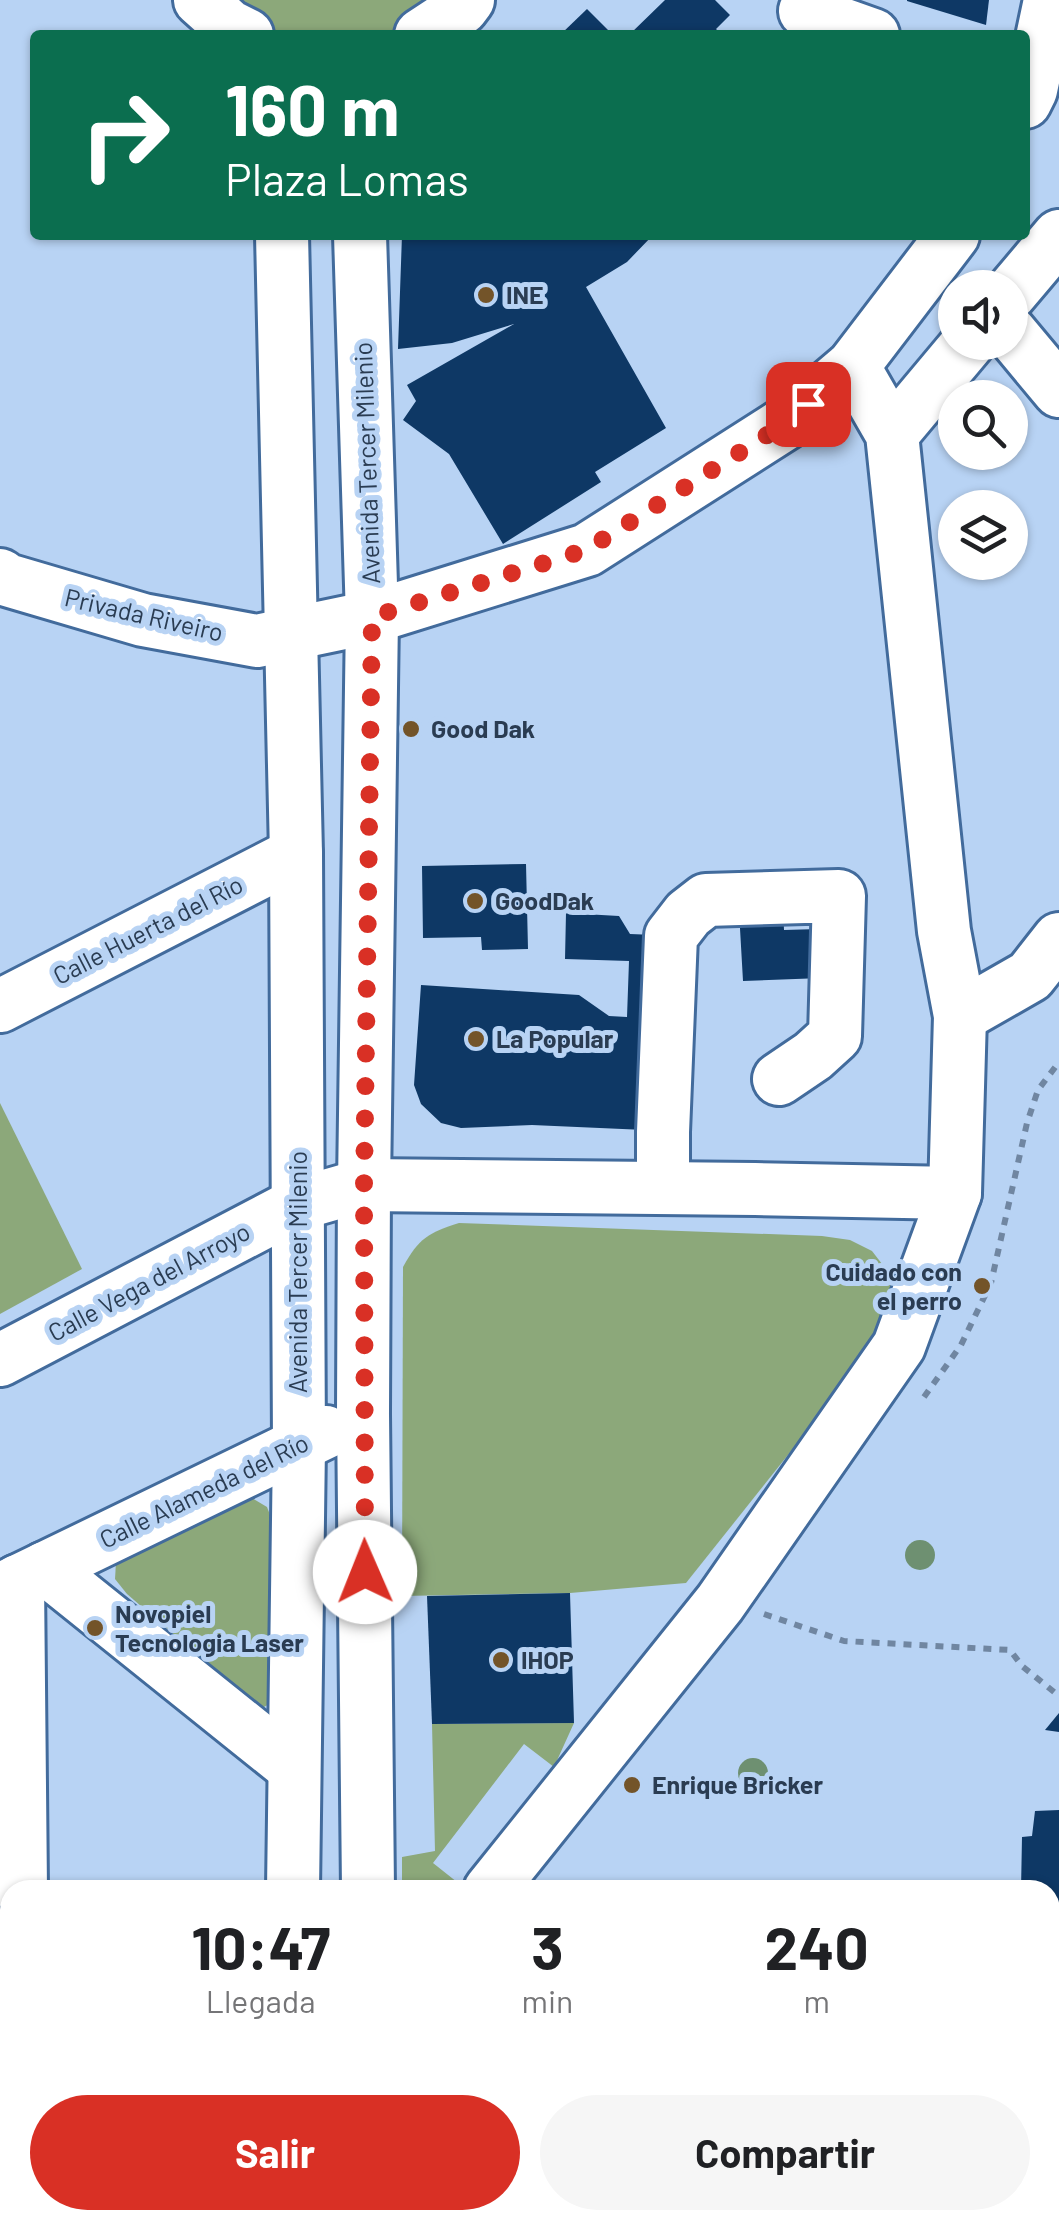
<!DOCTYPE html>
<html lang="es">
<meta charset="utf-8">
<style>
:root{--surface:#fff;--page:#f6f6f6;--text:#202124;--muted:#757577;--accent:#d93025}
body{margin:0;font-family:Barlow,sans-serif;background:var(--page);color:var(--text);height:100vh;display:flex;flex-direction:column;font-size:38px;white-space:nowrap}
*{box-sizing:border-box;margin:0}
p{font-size:32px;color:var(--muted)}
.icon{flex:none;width:55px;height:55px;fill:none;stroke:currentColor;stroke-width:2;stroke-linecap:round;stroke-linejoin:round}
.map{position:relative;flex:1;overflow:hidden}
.drawer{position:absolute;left:0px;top:1880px;width:1060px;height:350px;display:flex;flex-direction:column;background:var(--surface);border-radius:30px 30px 0 0;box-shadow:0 2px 8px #0004}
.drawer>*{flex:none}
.banner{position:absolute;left:30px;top:30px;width:1000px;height:210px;border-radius:10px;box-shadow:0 2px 8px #0004;background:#0b6e4f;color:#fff;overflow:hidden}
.buttons{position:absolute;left:938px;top:270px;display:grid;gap:20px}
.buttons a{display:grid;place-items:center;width:90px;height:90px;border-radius:50%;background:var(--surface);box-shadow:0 2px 8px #0004;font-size:50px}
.pin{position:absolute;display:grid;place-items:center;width:85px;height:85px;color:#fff;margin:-42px;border-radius:20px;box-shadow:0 5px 15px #0006}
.me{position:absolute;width:110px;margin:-55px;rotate:359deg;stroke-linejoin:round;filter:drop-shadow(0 0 8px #0008)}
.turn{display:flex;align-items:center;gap:35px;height:210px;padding:0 30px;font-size:45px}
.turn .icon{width:130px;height:130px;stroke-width:2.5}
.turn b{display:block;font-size:70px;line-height:85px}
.eta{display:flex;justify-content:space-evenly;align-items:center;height:170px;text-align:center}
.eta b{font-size:60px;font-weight:700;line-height:70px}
.primary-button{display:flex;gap:20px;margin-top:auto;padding:20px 30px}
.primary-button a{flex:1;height:115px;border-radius:60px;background:var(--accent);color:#fff;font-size:40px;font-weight:700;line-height:115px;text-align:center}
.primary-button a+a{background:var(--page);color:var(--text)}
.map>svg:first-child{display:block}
</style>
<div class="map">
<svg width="1059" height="2230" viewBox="0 0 1059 2230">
<rect width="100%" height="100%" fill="#b8d3f4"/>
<g fill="#8ca87a">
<path d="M218,0H460L422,24L391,35H280L257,29Z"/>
<path d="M0,1103L82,1269L0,1314Z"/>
<path d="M459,1223L822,1236L850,1240L872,1251L889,1273L894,1295L874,1347L686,1583L570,1593L402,1596L403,1267C419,1238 428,1233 459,1223Z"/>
<path d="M252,1498L267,1507L272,1520L275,1701L264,1707L251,1701L127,1594L115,1579L116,1562L236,1500Z"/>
<path d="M574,1723L554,1767L524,1744L433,1863L462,1886L458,1890H402V1857L435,1851L432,1724Z"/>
<path d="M10,2035V2194L0,2184V2045Z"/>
</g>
<g fill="#0e3865">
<path d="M665,0H715L730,15L716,29L722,35H629Z"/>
<path d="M907,0H989L986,25L907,1Z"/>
<path d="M587,9L613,35H560Z"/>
<path d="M402,235H653L627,262L586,287L666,428L595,472L601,482L503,544L449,454L403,420L416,401L407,385L514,324L452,343L398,349Z"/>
<path d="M526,864L528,949L482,950L481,937L423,938L422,866Z"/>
<path d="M783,908L784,930L819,929L822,978L743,981L739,911Z"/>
<path d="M566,913L619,916L630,934L655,935L645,1130L532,1125L461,1128L441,1123L421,1104L414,1085L421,985L579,995L609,1016L627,1017L629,961L565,959Z"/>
<path d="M570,1593L574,1723L432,1724L427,1596Z"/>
<path d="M1059,1713V1732L1045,1730Z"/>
<path d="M1059,1810V2230H1012V2220H1050V1890H1021L1022,1837L1032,1836L1035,1811Z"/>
</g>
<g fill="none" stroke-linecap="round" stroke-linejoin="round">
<defs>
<g id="minor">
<path d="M200,0L229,26L247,35"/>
<path d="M805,11L873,35"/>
<path d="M421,35L462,8L468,0"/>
<path d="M1025,102L1031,90L1050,0"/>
<path d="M282,235L296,854L299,1445L293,1890"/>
<path d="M360,235L372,617L364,1185L363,1414L368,1890"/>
<path d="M1010,294L1059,236"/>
<path d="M1010,332L1059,391"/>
<path d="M892,434L969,342"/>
<path d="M0,575L7,580L143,620L257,641L372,617L587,550L786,423L853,366L953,235"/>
<path d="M0,1006L296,854"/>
<path d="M960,1016L1030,976L1059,939"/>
<path d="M663,1188V1132L671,936L688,914L706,900L839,896L835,1036L813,1056L779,1079"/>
<path d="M0,1360L298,1204L364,1185L755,1189L955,1193"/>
<path d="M45,1568L293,1767"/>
<path d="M18,1581L21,1890"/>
<path d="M0,1590L326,1432"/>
<path d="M490,1890L720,1603L899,1346L955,1193L960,1016L944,931L892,434L853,366"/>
<path d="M0,2007L10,1996"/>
<path d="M295,2220V2230"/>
<path d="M373,2220L374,2230"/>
<path d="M22,2230L32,2220"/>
</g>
</defs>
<use href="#minor" stroke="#426b9c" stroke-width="58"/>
<g stroke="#7086a1" stroke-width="6" stroke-dasharray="8 8" stroke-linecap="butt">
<path d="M924,1397L961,1345L991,1283L1027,1123L1038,1090L1059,1062"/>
<path d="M764,1614L844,1641L1010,1650L1022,1666L1059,1696"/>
</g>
<use href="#minor" stroke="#fff" stroke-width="52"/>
</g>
<g fill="#6e9071">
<circle cx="920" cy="1555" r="15"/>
<circle cx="753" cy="1773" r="15"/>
</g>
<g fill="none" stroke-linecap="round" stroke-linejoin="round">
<path stroke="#d93025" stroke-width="18" stroke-dasharray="0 32.4" d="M365,1572L364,1185L372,617L586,550L786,423L808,404"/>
</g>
<g fill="#735429" stroke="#b8d3f4" stroke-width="4">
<circle cx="486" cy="295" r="10"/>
<circle cx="411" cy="729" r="10"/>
<circle cx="475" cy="901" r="10"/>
<circle cx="476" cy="1039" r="10"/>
<circle cx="982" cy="1286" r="10"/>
<circle cx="95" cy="1628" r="10"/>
<circle cx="501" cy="1660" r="10"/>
<circle cx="632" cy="1785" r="10"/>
</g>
<g text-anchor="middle" stroke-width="10" stroke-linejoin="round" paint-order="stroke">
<g font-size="25" font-weight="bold" fill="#2a3c52" stroke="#b8d3f4" text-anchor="start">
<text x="506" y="304">INE</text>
<text x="431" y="738">Good Dak</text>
<text x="495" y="910">GoodDak</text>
<text x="496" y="1048">La Popular</text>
<text x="962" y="1281" text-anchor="end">Cuidado con<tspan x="962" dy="29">el perro</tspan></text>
<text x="115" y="1623">Novopiel<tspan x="115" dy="29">Tecnologia Laser</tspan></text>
<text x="521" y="1669">IHOP</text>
<text x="652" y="1794">Enrique Bricker</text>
</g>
<g font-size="25" fill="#2a3c52" stroke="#b8d3f4">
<text transform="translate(367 463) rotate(-92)" y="9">Avenida Tercer Milenio</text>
<text transform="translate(144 615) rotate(13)" y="9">Privada Riveiro</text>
<text transform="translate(148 930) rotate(-27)" y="9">Calle Huerta del Río</text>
<text transform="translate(298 1272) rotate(-90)" y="9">Avenida Tercer Milenio</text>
<text transform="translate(149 1282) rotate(-28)" y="9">Calle Vega del Arroyo</text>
<text transform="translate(204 1491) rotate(-26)" y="9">Calle Alameda del Río</text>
</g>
</g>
</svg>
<div class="buttons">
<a><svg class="icon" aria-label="sound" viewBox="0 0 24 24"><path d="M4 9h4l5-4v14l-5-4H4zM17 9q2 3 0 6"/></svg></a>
<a><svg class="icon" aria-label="search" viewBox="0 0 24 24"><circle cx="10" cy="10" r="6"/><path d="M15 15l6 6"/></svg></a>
<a><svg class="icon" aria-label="layers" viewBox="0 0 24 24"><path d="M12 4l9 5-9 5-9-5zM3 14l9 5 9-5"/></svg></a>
</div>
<div class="pin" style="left:808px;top:404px;background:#d93025"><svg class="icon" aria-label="arrive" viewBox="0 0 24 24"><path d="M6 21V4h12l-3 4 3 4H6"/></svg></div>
<svg class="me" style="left:365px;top:1572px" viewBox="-20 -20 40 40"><circle r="19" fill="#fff"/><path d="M0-13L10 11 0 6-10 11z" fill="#d93025"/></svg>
<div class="banner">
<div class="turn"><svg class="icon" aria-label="right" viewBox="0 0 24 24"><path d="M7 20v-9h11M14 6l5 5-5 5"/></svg><div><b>160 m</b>Plaza Lomas</div></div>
</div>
<section class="drawer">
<div class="eta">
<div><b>10:47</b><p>Llegada</p></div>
<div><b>3</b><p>min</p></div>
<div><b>240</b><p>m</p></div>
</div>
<div class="primary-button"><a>Salir</a><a>Compartir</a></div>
</section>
</div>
